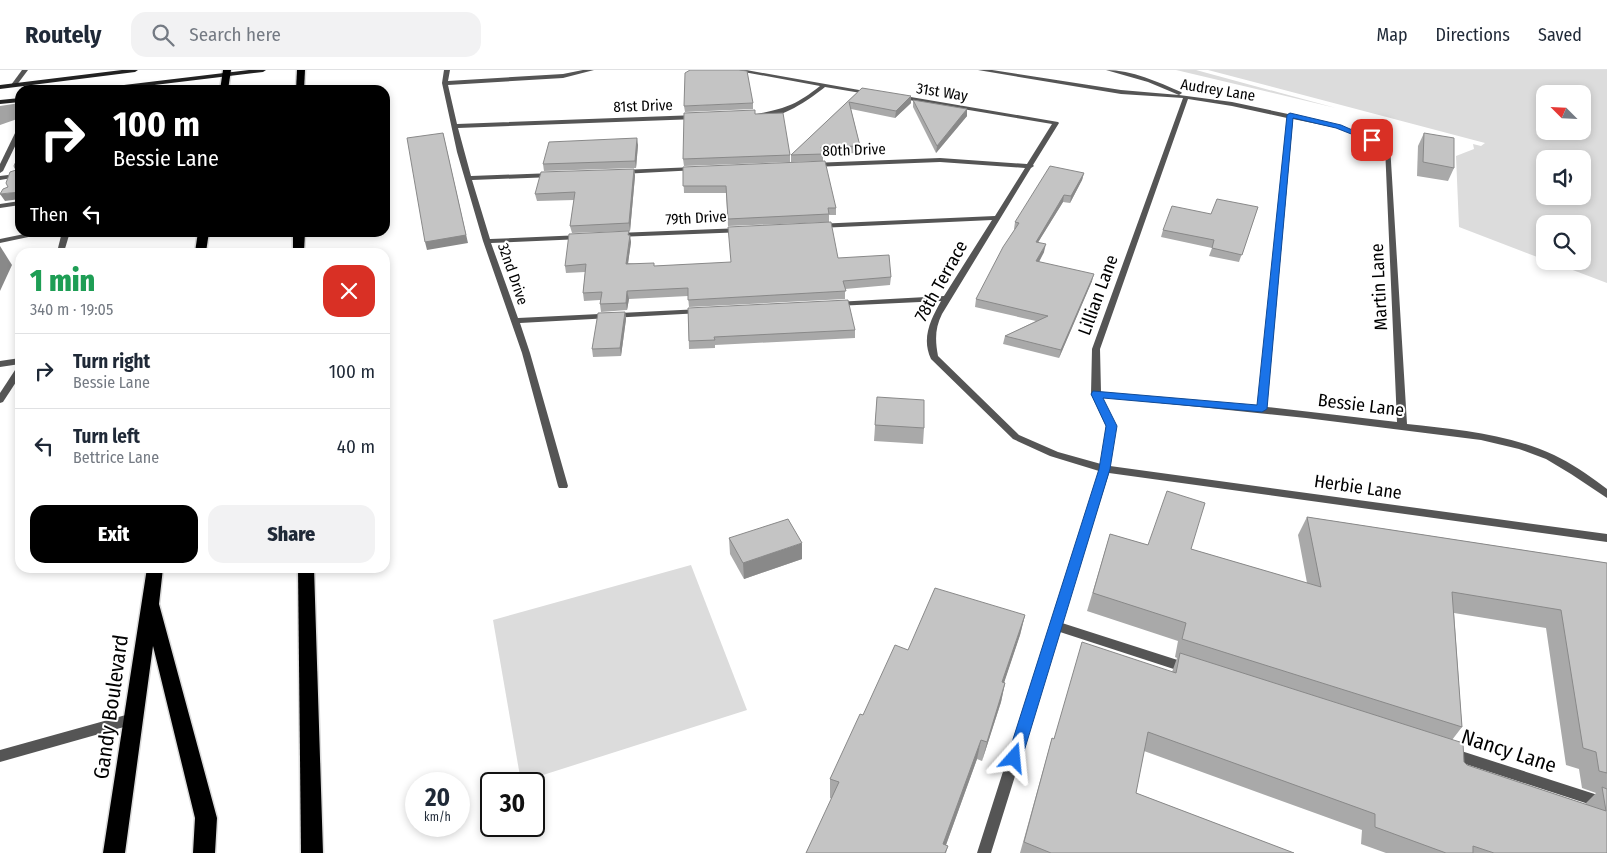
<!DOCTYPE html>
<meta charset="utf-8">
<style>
:root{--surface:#fff;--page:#f2f2f3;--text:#1f2937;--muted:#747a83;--line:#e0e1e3;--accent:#000}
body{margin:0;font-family:"Fira Sans Condensed",sans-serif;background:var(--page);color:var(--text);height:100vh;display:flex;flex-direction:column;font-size:19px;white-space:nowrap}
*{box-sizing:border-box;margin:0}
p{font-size:16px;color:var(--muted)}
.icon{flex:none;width:28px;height:28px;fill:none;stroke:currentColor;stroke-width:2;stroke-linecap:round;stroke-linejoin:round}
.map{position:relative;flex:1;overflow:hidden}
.side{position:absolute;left:15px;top:178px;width:375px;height:325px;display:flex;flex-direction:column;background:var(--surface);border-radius:15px;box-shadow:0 2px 8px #0003}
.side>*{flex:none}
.guide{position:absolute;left:15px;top:15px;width:375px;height:152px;border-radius:15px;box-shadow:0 2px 8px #0003;background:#000;color:#fff;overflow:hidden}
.needle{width:32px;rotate:294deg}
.controls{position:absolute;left:1536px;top:15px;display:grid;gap:10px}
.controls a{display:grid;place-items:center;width:55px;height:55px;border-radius:10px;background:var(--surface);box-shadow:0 2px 8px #0003;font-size:25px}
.speed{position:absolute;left:405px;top:702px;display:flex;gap:10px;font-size:25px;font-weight:700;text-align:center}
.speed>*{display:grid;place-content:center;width:65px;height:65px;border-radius:50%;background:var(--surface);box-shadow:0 2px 8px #0003;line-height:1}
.speed small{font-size:12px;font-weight:400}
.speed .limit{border:2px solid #111;border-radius:8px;background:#fff;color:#111}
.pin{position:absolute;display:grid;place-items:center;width:42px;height:42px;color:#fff;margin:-21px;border-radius:10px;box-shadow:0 2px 8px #0006}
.me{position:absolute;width:55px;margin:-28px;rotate:18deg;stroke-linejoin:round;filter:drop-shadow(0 0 4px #0008)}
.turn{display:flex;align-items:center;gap:18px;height:105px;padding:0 15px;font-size:22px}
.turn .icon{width:65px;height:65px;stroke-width:2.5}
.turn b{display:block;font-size:35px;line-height:42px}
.then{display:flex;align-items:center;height:48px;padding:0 15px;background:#0003;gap:10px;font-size:19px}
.round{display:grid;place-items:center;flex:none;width:52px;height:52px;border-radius:15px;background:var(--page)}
.summary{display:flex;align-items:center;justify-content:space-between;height:85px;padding:0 15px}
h1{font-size:30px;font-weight:800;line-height:38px;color:#1e9e55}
.cta{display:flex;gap:10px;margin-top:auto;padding:10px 15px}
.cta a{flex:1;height:58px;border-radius:15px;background:var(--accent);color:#fff;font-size:20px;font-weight:800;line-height:58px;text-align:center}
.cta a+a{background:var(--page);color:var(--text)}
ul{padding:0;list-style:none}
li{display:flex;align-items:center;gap:15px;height:75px;padding:0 15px;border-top:1px solid var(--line)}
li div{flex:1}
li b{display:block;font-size:19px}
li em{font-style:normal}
header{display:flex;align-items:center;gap:30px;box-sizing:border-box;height:70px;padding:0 25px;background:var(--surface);border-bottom:1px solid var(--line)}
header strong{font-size:24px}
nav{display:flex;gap:28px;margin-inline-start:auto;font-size:18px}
.search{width:350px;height:45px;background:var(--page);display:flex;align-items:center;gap:12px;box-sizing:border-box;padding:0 18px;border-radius:15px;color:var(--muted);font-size:19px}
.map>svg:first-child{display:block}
</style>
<header>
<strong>Routely</strong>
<div class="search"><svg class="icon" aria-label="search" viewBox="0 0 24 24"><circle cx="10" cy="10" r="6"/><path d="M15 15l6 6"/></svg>Search here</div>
<nav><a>Map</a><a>Directions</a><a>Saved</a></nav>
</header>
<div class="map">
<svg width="1607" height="783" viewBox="0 0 1607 783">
<rect width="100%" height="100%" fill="#fff"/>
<g fill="#dcdcdc" fill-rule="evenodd">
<path d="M1176,0H1196L1336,38Z"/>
<path d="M1208,0H1607V213L1549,191H1582V154H1545V190L1459,157L1456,86L1474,79L1473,74L1481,76L1485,73ZM1545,24H1582V61H1545ZM1545,89H1582V126H1545Z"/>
<path d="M691,495L747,640L521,712L493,550Z"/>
</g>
<path fill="#a3a3a3" d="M20,33V48L0,55V36Z"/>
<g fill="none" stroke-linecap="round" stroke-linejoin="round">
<defs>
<g id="highway">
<path d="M223,0H231L228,20H220Z"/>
<path d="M297,0H305L304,20H296Z"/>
<path d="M198,162H209L206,182H195Z"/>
<path d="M293,162H305L304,182H293Z"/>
<path d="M147,498H163L159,534L217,748L215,783H193L195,748L153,576L125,783H103Z"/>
<path d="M298,498H314L323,783H301Z"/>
</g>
</defs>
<use href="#highway" stroke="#dbdbdb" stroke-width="3"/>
<g fill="#555" fill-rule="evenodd">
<path d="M22,0H28L16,16H12L11,15Z"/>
<path d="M20,57V66L3,101L0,103V94L17,59Z"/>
<path d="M16,104L19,106L18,107L0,110V106Z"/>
<path d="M20,131V135L0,138V134Z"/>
<path d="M34,162H52L0,173V169Z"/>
<path d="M62,162H70L64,182H57Z"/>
<path d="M20,288V294L0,297V291Z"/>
<path d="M20,296V306L3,332L0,333V323L17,297Z"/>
<path d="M133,643L138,645L139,649L138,653L0,692V680Z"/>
</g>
<g fill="#555" fill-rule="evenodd">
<path d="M444,0H450L448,11L563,4L583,0H594L563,8L448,15L457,54L697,45L700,47L697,49L458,58L471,106L553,103L556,105L553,107L472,110L490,169L582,165L586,167L582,169L491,173L518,248L701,239L705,241L701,243L520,253L530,283L568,416L567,418H559L558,416L522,283L483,171L457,82L442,13Z"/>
<path d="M733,0H746L876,23L873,25L825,17C811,28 775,55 756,45L757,44C786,38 796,35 820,16Z"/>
<path d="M978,0H992L1121,20L1179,25L1148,12L1106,0C1132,0 1158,12 1181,22L1182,23L1179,25L1232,32L1288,44L1290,43L1293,45L1341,56L1390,75L1407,354C1455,359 1509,364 1554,385C1571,393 1587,404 1603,416L1607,419V428L1571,404L1546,389L1519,379L1481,370L1306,348L1102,327L1116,356L1110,396L1607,464V472L1109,403L1062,553L1190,594L1192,598L1190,602L1186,603L1060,562L991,783H977L1099,401L1050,386L1013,369L931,289C921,268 931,249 941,231L836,236L832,234L836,232L944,226L992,150L819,158L815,156L816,154L995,146L1025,98L940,92L812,97L809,95L812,93L940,88L1027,94L1052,54L897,28V26L899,25L1058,52L1059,53L1033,95L1034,96L1031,98L942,244C935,258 935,270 938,286L1019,365L1058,382L1101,394L1106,356L1091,324L1092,279L1183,28L1121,24ZM1188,29L1232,36L1287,48L1258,336L1101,322L1100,279ZM1293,49L1337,58L1385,77L1397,352L1267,337Z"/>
<path d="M695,97L698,99L697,100L622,104L619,102L622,100Z"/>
<path d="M742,158H745V162L617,167L613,165L617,163Z"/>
<path d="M1452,678L1607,728V740L1447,688L1445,684L1447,680Z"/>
</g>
<g fill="#222" fill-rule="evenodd">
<path d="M122,0H138L135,2L0,19V15Z"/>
<path d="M249,0H266L263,2L113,20H96L99,18Z"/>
<path d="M20,28V32L0,34V30Z"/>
</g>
<use href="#highway" fill="#000" fill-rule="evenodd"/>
</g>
<g fill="#a9a9a9" fill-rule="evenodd">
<path d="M862,18L911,33L895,48L851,39L860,76V83L823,84V91L791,92V85Z"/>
<path d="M913,30L967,39V46L936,83L913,37Z"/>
<path d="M753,33V39L685,42L684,36Z"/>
<path d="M755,44L790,85V92L684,96L683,89Z"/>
<path d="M1424,63L1454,98L1448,111L1417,106L1418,76Z"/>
<path d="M638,75L636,98L544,101L543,94Z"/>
<path d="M683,97L836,138V145H829V152L728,156L726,123H684Z"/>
<path d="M634,99L635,106L630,161L572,163L570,156L574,130L537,131L535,124Z"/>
<path d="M1084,103L1082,110L1070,133L1063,132L1038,172L1044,182L1039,192L1092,211L1059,288L1003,274L1005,266L1036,251L975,237L976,229L1015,159H1014L1015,152Z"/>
<path d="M1258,137L1239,192L1209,186L1212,178L1161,167L1163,160L1211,144Z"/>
<path d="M629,165L631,172L628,193L654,196L838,188L891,207L890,215L845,219V229L689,237L688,226L629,229L627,240L601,242L600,234V230L584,231L583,223L585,202L566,203L565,196Z"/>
<path d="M688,238L855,260V268L715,275V278L689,279Z"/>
<path d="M625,242L626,249L621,286L593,287L592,279Z"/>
<path d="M877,327L924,358L923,374L874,371Z"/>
<path d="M1307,447L1607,493V783H1386L1361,774L1362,760L1144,681L1136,723L1294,783H1020L1052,668L1054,669L1172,602L1177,588L1175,587L1178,571L1087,541L1110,464L1148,475L1191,479L1307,513L1298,465ZM1454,543L1546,558L1566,695L1579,699L1582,718L1596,723L1585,734L1467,695L1464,692L1452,670L1462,657Z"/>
<path d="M729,468L802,489L744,509L730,484Z"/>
<path d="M1025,545L1020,565L1004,612L1005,613L1001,632L982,691L977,689L946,775L948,776L946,783H806L832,729L830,728V709L863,645L908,580Z"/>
</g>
<g fill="#898989">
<path d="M911,26V33L895,48L896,41Z"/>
<path d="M967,39V46L936,83L937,76Z"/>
<path d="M443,63L468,173L427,180L425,172Z"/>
<path d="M637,68L638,75L636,98L635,91Z"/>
<path d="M634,99L635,106L630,161L629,153Z"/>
<path d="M1084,103L1082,110L1070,133L1071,126Z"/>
<path d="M20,122V129L5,131L0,124Z"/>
<path d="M1064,125L1063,132L1034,179L1036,172Z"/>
<path d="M630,165L631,172L627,201L626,194Z"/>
<path d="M1046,174L1044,182L1035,199L1036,191Z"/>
<path d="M0,176L12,195L0,221Z"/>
<path d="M1094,204L1092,211L1059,288L1061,280Z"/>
<path d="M627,221L629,229L627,240L626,233Z"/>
<path d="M625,242L626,249L621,286L620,278Z"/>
<path d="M802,473V489L744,509L743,493Z"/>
<path d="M1025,545L1020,565L998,631L1002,612Z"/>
<path d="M1005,613L1001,632L982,691L987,672Z"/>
<path d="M981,670L977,689L943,783V774Z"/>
</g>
<g fill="#c4c4c4" stroke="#898989">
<path d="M690,0H739L747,1L753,33L684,36L685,3Z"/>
<path d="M862,18L911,26L896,41L849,32L860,76L821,77L823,84L791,85Z"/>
<path d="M913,30L967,39L937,76Z"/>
<path d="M755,40V44L783,43L790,85L683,89L684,43Z"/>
<path d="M443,63L466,165L425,172L407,68Z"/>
<path d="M1424,63L1454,68V98L1423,92Z"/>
<path d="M637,68L635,91L543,94L549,72Z"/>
<path d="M20,82V122L0,124L3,119L8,117L6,113L10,102L16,100L14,96Z"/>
<path d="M825,91L836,138H828L829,144L728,149L726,116H683V97Z"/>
<path d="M1050,96L1084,103L1071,126L1064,125L1036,172L1046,174L1036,191L1094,204L1061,280L1005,266L1048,246L976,229L1003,177L1019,153L1015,152Z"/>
<path d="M634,99L629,153L570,156L575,122L535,124L541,102Z"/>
<path d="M1217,129L1258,137L1242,185L1212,178L1214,170L1163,160L1172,136L1211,144Z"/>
<path d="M831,152L838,188L889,185L891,207L843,211L846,221L688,230V218L627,221L626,233L600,234L602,222L583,223L586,194L565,196L569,164L629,161L628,165H630L626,194L654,193V196L731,192L728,157Z"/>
<path d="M848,230L855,260L714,267L715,270L689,271L688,238Z"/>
<path d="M625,242L620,278L592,279L598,243Z"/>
<path d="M877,327L924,330V358L875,355Z"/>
<path d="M1167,421L1205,433L1191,479L1321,517L1307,447L1607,493V703L1599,701L1596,682L1583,678L1561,540L1452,522L1462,657L1182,569L1186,553L1093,523L1110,464L1148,475Z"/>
<path d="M788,449L802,473L743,493L729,468Z"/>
<path d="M935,518L1025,545L1002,612L1005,613L987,672L981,670L943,774L948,776L945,783H806L839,712L830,709L860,644L863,645L895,575L908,580Z"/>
<path d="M1082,572L1176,603L1180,583L1463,673L1464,692L1467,695L1606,741L1602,717L1607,719V783H1494L1473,776V783H1446L1375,757V744L1148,662L1136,723L1294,783H1051L1024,772L1052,668L1054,669Z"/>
</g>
<path fill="#1a73e8" stroke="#114b97" d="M1290,43L1341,55L1375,70L1369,71L1336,58L1293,48L1267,339L1262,342L1103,328L1117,356L1110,399L1022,688L1020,693L1014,695L1009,693L1007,688L1099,399L1106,356L1091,324L1093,321L1257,335L1287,45Z"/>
<g text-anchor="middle" stroke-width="4" stroke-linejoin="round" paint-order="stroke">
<g font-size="15" fill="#000" stroke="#fff">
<text transform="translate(1218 20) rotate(9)" y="5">Audrey Lane</text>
<text transform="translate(942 22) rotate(9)" y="5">31st Way</text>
<text transform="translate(643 36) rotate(-2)" y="5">81st Drive</text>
<text transform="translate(854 80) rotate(-2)" y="5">80th Drive</text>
<text transform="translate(696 148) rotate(-3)" y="5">79th Drive</text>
<text transform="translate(513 204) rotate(71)" y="5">32nd Drive</text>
</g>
<g font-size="18" fill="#000" stroke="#fff">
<text transform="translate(941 211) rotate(-61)" y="6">78th Terrace</text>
<text transform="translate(1379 217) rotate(-93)" y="6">Martin Lane</text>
<text transform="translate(1098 225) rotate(-70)" y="6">Lillian Lane</text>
<text transform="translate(1361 335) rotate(7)" y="6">Bessie Lane</text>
<text transform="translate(1358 417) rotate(8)" y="6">Herbie Lane</text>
</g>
<g font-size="21" fill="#000" stroke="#fff">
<text transform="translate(111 637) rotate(-82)" y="7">Gandy Boulevard</text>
<text transform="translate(1509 681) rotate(18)" y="7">Nancy Lane</text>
</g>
</g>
</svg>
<div class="controls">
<a><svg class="needle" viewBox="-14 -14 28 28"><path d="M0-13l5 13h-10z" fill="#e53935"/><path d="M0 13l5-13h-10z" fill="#747a83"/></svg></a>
<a><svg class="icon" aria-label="sound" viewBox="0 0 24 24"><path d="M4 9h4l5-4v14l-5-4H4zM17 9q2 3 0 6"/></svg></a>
<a><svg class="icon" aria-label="search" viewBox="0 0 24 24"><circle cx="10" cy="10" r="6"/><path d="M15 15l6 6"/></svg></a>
</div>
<div class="speed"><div>20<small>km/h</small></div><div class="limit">30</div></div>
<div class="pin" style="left:1372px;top:70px;background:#d93025"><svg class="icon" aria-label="arrive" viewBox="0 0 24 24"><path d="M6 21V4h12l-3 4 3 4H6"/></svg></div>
<svg class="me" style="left:1014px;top:688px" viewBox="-20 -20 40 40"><path d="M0-17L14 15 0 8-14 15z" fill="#1a73e8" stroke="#fff" stroke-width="4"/></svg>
<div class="guide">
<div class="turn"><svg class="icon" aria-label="right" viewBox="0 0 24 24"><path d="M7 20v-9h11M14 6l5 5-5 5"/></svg><div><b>100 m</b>Bessie Lane</div></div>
<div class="then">Then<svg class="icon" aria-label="left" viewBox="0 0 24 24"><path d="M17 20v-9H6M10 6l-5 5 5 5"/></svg></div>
</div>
<section class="side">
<div class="summary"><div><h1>1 min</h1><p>340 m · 19:05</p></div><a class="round" style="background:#d93025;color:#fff"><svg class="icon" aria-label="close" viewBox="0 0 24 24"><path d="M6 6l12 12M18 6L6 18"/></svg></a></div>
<ul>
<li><svg class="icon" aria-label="right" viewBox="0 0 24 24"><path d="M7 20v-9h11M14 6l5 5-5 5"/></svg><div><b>Turn right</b><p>Bessie Lane</p></div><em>100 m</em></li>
<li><svg class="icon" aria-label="left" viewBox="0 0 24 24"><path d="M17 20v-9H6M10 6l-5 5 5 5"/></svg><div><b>Turn left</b><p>Bettrice Lane</p></div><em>40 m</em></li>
</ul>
<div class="cta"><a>Exit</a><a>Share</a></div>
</section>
</div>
